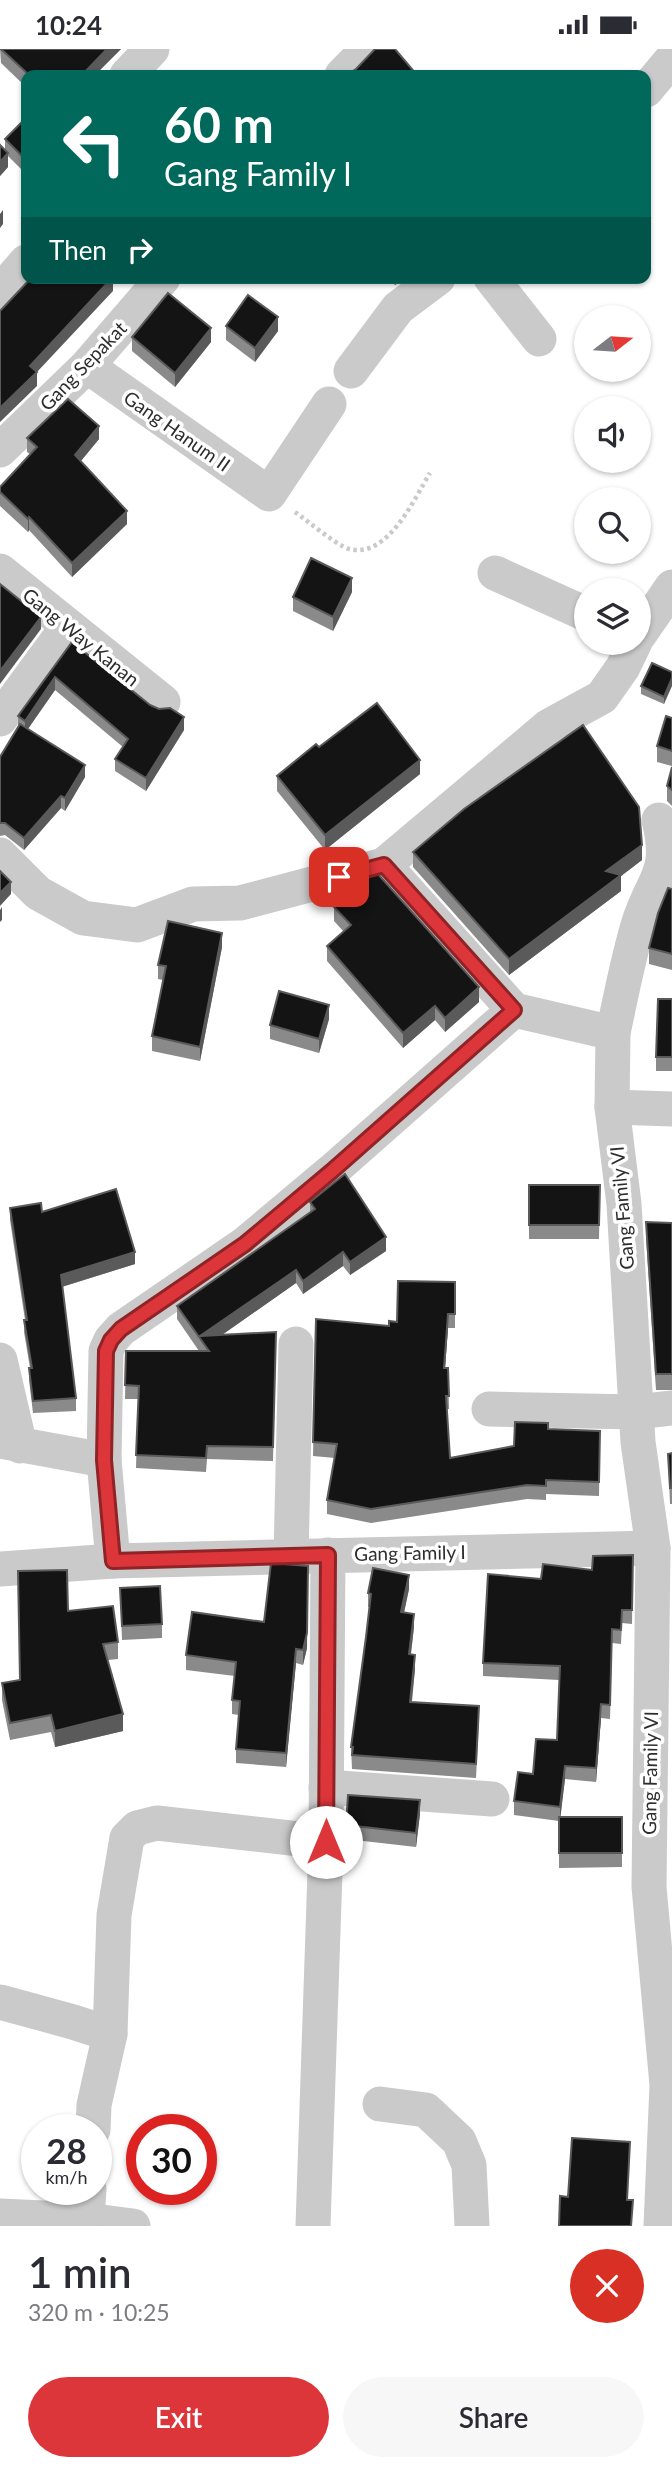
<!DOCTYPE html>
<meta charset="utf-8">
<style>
:root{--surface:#fff;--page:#f7f7f7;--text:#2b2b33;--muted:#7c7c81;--accent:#dd363a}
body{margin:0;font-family:Lato,sans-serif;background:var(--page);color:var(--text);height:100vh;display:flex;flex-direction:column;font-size:26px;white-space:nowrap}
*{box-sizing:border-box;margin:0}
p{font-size:23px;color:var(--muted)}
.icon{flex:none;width:38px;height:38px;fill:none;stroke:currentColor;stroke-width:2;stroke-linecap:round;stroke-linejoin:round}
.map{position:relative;height:2177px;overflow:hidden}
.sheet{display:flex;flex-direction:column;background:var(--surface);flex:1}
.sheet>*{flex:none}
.guide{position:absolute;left:21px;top:21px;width:630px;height:214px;border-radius:14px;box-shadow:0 2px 5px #0004;background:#00695c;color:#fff;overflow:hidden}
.needle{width:46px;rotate:73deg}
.controls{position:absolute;left:574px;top:256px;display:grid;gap:14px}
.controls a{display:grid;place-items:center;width:77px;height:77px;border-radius:50%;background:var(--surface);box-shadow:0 2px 5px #0004;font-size:35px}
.speed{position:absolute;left:21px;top:2065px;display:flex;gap:14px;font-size:35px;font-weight:700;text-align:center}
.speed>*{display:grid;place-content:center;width:91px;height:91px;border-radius:50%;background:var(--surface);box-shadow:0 2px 5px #0004;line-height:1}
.speed small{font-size:18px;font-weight:400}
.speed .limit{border:10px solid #d22;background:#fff;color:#111}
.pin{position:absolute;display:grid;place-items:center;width:60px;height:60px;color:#fff;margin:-30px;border-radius:14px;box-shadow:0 4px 10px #0006}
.me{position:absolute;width:77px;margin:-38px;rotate:0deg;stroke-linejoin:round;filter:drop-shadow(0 0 5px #0008)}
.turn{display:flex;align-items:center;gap:24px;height:147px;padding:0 28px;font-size:32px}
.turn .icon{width:91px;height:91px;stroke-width:2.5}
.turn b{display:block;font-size:49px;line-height:60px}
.then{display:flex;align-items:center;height:66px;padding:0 28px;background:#0003;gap:14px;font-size:26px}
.round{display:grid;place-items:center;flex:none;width:74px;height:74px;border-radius:37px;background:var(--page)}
.overview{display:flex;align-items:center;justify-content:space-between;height:119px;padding:0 28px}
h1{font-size:42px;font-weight:600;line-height:52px}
.action{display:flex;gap:14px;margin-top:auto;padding:14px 28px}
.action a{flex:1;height:80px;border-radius:42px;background:var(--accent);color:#fff;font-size:28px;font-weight:600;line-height:80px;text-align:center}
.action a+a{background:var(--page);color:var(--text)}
.status{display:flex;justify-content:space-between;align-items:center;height:49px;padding:0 35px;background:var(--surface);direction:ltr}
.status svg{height:19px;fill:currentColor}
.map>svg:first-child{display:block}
</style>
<div class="status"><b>10:24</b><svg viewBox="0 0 49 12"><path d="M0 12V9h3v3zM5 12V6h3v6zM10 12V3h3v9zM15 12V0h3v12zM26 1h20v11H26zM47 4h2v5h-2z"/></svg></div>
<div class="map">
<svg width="672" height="2177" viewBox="0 0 672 2177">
<rect width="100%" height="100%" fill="#fff"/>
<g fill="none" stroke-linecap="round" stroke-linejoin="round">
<path stroke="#cacaca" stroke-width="4.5" stroke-dasharray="3.5 3.5" stroke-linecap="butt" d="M295,463C308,472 336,496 349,500C388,510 414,450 430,424"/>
<g stroke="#cacaca" stroke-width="35">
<path d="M127,26L152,0"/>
<path d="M342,26L368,0"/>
<path d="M646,41L672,10"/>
<path d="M491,229L539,290"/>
<path d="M0,243L26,213"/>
<path d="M87,317L269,445L329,355"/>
<path d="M351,322L398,259L438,229"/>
<path d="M0,401L87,317L163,229"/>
<path d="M0,522L163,653"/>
<path d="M495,524L586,565"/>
<path d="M639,586L672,538"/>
<path d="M0,670L68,577"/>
<path d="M0,806L38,844L83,869L137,876L193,855L240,854L384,816L514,961"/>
<path d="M384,816L549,677L602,648L623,618L635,593"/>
<path d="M613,984C621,947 628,909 639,873C654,827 672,825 659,771"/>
<path d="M612,1058L672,1060"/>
<path d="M0,1311L20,1397"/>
<path d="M489,1360L637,1363L672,1359"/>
<path d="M0,1392L104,1411"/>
<path d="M291,1507L296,1295"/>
<path d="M113,1512L104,1411L106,1302L111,1291L121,1280L245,1195L332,1122L514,961L613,984L612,1058L624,1155L638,1393L653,1499L649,1838L667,2036L661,2177"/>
<path d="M0,1520L113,1512L653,1499"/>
<path d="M326,1738L492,1750"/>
<path d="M0,1953L73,1973L110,1985L94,2056L93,2081"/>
<path d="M110,1985L114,1866L127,1789L137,1779L157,1774L326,1793"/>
<path d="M380,2055L426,2061L459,2092L469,2116L472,2177"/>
<path d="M0,2167L87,2171L133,2177"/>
<path d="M87,2171L89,2140"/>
<path d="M313,2177L326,1793L328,1506"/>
</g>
</g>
<g fill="#8a8a8a">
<path d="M0,0H121L95,26H26V38L1,14Z"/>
<path d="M26,69V125L8,107V118L0,127V96L5,101V90Z"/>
<path d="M388,229H405L395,236Z"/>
<path d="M226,277L278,282L255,313L226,291Z"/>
<path d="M132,288L211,293L175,338L132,302Z"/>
<path d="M27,389L99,390L81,412L127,475L72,528L29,481L28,483L0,457V438L30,405L27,403Z"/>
<path d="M352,543L333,582L293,562V548Z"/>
<path d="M72,593L150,656L184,681L146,742L115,722V710L123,698L55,641L28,680L85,728L65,762L61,759L24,801L5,786L0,787V708L18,679V667Z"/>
<path d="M672,623L664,655L641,645V637Z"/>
<path d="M672,669V717L657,713V697Z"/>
<path d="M319,698L420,725L325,801L277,742V727Z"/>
<path d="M672,718V757L667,752V737Z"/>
<path d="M413,803L642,811L621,827V842L509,926L413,818Z"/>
<path d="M672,840V921L649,915V899Z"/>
<path d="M334,858L479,953L445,983L435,971L403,999L327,912V897L344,883L334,872Z"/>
<path d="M222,898L200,1012L152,1002V987L163,931L158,930V916Z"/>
<path d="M672,950V1022H656V1008Z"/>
<path d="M329,970L319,1004L270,990V976Z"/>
<path d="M529,1136H600L599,1190H529Z"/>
<path d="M310,1153L386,1202L350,1226L343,1217L303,1245L296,1234L222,1286L276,1283L273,1412L207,1410L206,1423L136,1419L138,1350H125L126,1302H199L177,1270V1257L310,1164Z"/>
<path d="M10,1159L42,1163L135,1215L62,1238L76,1349V1362L33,1364L29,1331L30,1319L24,1283L25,1271L10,1171Z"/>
<path d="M646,1173L672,1174V1341H656L646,1189Z"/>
<path d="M455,1233V1279H448L445,1319H448L449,1360H447L450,1409L514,1397L548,1380L600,1382L599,1447L546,1445V1451L527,1450L371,1474L327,1465V1451L335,1409L313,1407L316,1270L389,1277Z"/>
<path d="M672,1404V1455H670L668,1405Z"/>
<path d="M633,1506L632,1575L622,1574L621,1595L612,1594L610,1670L601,1669L596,1733L565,1730L560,1768H622V1818L559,1819V1772L514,1766V1752L557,1691L559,1631L483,1627V1614L541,1530L592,1521Z"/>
<path d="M120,1539L162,1575V1589L122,1591Z"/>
<path d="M409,1540L404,1564L414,1578L411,1605L415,1620L412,1653L479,1670L476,1729L352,1720L351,1698L366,1588L369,1558H368V1544Z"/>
<path d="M68,1562L118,1593V1610L108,1611L123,1682L55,1698L51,1683L10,1691L2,1651V1634L20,1631Z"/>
<path d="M307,1599L303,1616L296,1614L286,1718L236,1714V1700L239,1666L232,1665V1651L235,1627L186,1621V1606Z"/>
<path d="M420,1765L416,1798L346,1790V1776Z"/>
</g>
<g fill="#5a5a5a">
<path d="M107,0H121L95,26H82Z"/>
<path d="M8,104V118L0,127V113Z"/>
<path d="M3,161V175L0,179V165Z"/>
<path d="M112,229H113V242L37,323V337L0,373V359L30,317Z"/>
<path d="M395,229H405L395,236Z"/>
<path d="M278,268V282L255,313V299Z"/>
<path d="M211,279V293L175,338V324Z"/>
<path d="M99,377V390L75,419V406Z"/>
<path d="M127,462V475L72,528V514Z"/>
<path d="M29,468V481L28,483V470Z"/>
<path d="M352,529V543L333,582V568Z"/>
<path d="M41,568V580L0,635V622Z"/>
<path d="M55,628V641L25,684V672Z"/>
<path d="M672,629V637L664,655V648Z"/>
<path d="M184,668V681L146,742V729Z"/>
<path d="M420,711V725L325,801V786Z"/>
<path d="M85,716V728L65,762V749Z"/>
<path d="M61,747V759L24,801V789Z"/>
<path d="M642,796V811L621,827V842L509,926V910L606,822Z"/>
<path d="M11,833V845L0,857V844Z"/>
<path d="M2,858V871L0,873V861Z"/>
<path d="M222,884V898L200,1012V998Z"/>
<path d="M479,938V953L445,983V969Z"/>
<path d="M329,956V970L319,1004V990Z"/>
<path d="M435,957V971L403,999V984Z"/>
<path d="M386,1188V1202L350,1226V1213Z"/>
<path d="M135,1203V1215L61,1238V1226Z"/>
<path d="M343,1203V1217L303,1245V1232Z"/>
<path d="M296,1221V1234L206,1297L200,1287Z"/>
<path d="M448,1265V1279L444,1333V1319Z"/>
<path d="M308,1517L307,1599L303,1616V1601Z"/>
<path d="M409,1526V1540L401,1577V1563Z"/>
<path d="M414,1565V1578L409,1619V1605Z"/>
<path d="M296,1600V1614L286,1718V1704Z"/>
<path d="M415,1606V1620L410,1666V1653Z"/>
<path d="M601,1655V1669L596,1733V1719Z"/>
<path d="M123,1665V1682L55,1698V1682Z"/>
<path d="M565,1717V1730L560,1772V1758Z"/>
<path d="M420,1751V1765L416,1798V1784Z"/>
</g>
<g fill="#141414" stroke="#5a5a5a" stroke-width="2">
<path d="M1,0H107L82,26H29Z"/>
<path d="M375,0H395L417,26H347L356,20Z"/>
<path d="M26,69V111L5,90Z"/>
<path d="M0,96L8,104L0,113Z"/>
<path d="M31,229H112L30,317L37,323L0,359V262Z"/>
<path d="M168,244L211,279L175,324L132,288Z"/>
<path d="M248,246L278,268L255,299L226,277Z"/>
<path d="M68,350L99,377L75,406L127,462L72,514L29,468L28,470L0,443V438L37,398L27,389Z"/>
<path d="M311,509L352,529L333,568L293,548Z"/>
<path d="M0,535L41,568L0,622Z"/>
<path d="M72,593L150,656L159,660L170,659L184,668L146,729L115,710L128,690L55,628L25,672L18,667Z"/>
<path d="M652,614L672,623V629L664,648L641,637Z"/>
<path d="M377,654L420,711L325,786L277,727L316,695L319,698Z"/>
<path d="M666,667L672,669V702L657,697Z"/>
<path d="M20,675L85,716L65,749L61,747L24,789L5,774H0V708Z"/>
<path d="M583,676L639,758L642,796L606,822L621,826L509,910L413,803L464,760Z"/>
<path d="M672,718V741L667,737Z"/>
<path d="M0,822L11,833L0,844Z"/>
<path d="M377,824L479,938L445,969L435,957L403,984L327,897L351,876L334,858L365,828Z"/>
<path d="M668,839L672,840V905L649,899L658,864Z"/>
<path d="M168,872L222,884L200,998L152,987L166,917L158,916Z"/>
<path d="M279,942L329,956L319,990L270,976Z"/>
<path d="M658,950H672V1008H656Z"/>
<path d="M345,1125L386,1188L350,1213L343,1203L303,1232L296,1221L200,1287L276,1283L273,1398L207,1397L206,1409L136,1406L139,1337L125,1336L126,1302H209L177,1257L315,1160L310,1153Z"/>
<path d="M529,1136H600L599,1176H529Z"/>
<path d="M116,1140L135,1203L61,1226L76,1349L33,1352L29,1319H32L24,1271H27L10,1159L41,1154L42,1163Z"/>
<path d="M646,1173L672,1174V1325H656Z"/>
<path d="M398,1232L455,1233V1265H448L444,1319H448L449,1347H446L450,1409L514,1397L515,1373L548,1374V1380L600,1382L599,1433L546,1431V1437L527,1436L371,1460L327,1451L337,1395L313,1393L316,1270L389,1277V1272L397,1273Z"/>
<path d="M672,1404V1439H670L668,1405Z"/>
<path d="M633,1506L632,1561H622L621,1581L612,1580L610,1656L601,1655L596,1719L565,1717L560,1758L514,1752L518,1723L533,1725L536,1690L557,1691L560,1617L483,1614L488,1525L541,1530L543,1515L592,1521L593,1507Z"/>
<path d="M271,1514L308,1517L307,1584L303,1601L296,1600L286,1704L236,1700L240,1652L232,1651L236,1613L186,1606L192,1563L264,1573Z"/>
<path d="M373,1519L409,1526L401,1563L414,1565L409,1605L415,1606L410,1653L479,1657L476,1715L352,1706L353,1698H351L366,1588L371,1545L368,1544Z"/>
<path d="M67,1521L68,1562L113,1557L118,1593L103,1595L123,1665L55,1682L51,1666L10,1674L2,1634L20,1631L18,1522Z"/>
<path d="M160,1537L162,1575L122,1577L120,1539Z"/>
<path d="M348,1746L420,1751L416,1784L346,1776Z"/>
<rect x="559" y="1768" width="63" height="36"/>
<path d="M572,2089L630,2093L627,2151H633L631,2177H559L560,2147L568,2148Z"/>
</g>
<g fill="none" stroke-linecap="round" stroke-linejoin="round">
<defs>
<path id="route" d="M326,1793L328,1506L113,1512L104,1411L106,1302L111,1291L121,1280L245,1195L332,1122L514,961L384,816L339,828"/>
</defs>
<use href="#route" stroke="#902326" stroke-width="18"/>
<use href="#route" stroke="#dd363a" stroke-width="12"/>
</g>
<g text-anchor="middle" stroke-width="7" stroke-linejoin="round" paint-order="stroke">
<g font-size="19" fill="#2d2d2d" stroke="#fff">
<text transform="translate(83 317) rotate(-46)" y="7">Gang Sepakat</text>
<text transform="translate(177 382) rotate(35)" y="7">Gang Hanum II</text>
<text transform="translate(81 588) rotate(39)" y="7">Gang Way Kanan</text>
<text transform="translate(622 1159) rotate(-95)" y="7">Gang Family VI</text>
<text transform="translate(410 1504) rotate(-1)" y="7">Gang Family I</text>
<text transform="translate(650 1724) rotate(-89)" y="7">Gang Family VI</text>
</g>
</g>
</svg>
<div class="controls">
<a><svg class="needle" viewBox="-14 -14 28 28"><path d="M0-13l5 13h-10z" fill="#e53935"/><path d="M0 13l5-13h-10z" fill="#7c7c81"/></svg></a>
<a><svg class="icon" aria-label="sound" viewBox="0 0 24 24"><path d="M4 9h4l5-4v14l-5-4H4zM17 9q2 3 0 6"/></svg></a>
<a><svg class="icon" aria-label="search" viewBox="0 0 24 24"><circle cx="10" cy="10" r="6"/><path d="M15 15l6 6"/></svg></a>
<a><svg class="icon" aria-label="layers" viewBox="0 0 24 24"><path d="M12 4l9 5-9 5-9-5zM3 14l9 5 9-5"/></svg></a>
</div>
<div class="speed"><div>28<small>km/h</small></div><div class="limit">30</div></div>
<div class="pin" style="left:339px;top:828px;background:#d93025"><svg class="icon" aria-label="arrive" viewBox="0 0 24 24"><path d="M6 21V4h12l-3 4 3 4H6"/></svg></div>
<svg class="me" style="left:326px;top:1793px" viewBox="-20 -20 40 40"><circle r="19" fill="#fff"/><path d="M0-13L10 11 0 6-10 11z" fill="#dd363a"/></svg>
<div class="guide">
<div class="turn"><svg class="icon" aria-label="left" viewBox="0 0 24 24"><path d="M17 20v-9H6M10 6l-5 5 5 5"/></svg><div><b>60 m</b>Gang Family I</div></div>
<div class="then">Then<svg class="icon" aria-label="right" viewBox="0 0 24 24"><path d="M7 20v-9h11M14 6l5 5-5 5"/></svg></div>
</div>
</div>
<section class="sheet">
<div class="overview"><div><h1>1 min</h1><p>320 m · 10:25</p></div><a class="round" style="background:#d93025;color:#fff"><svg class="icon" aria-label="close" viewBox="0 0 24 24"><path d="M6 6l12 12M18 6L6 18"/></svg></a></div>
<div class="action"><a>Exit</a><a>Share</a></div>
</section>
